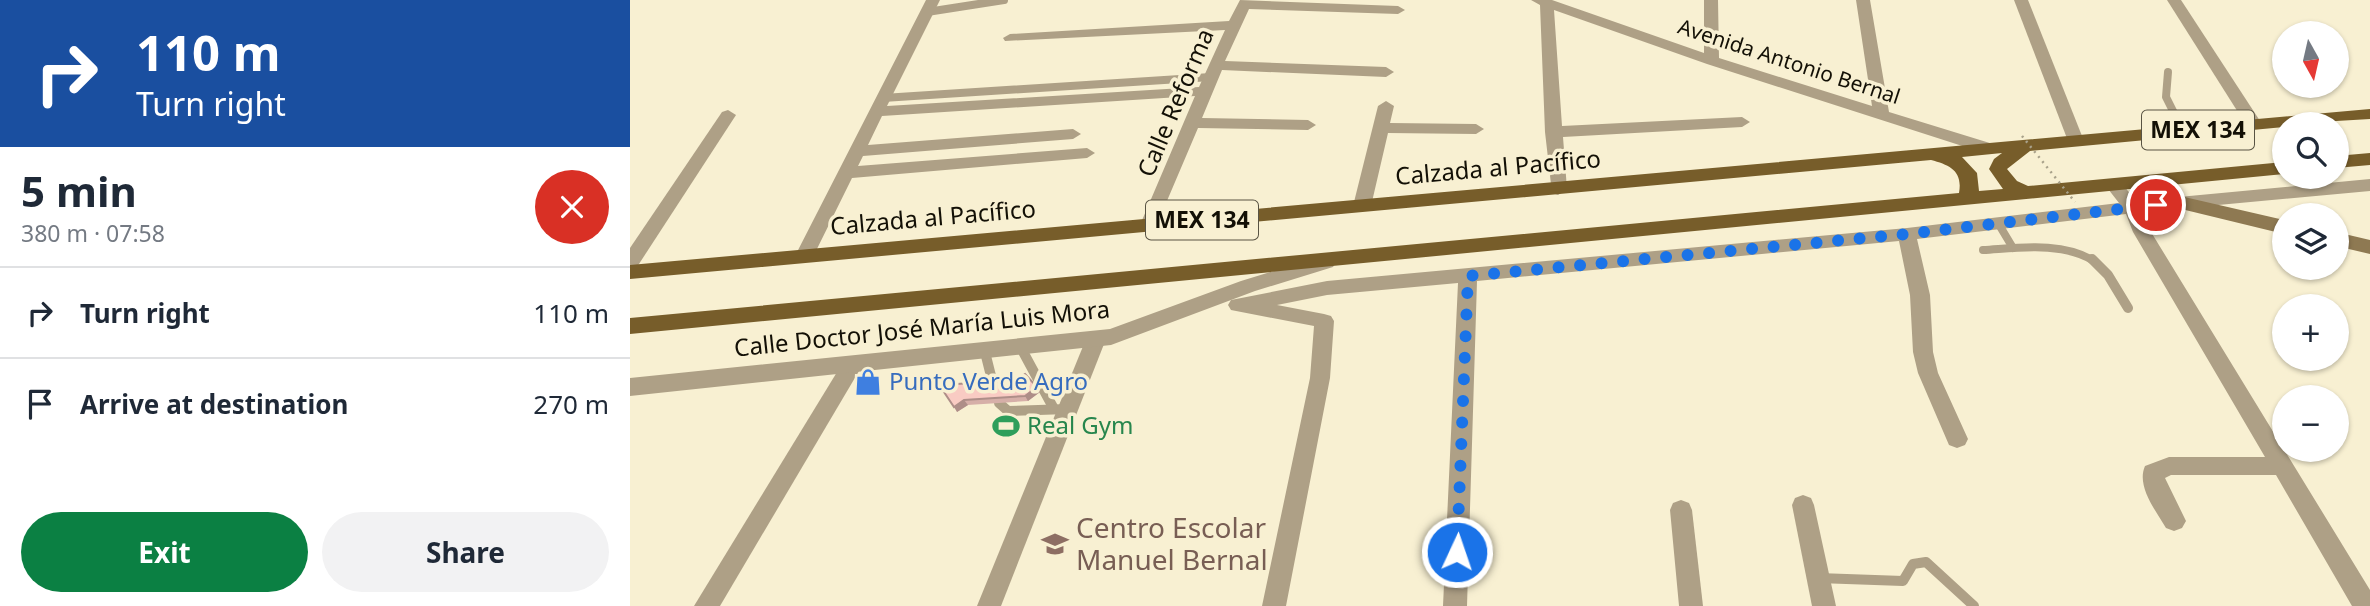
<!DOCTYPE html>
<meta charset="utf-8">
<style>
:root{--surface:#fff;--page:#f2f2f3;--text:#1f2937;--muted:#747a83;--line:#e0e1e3;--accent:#0b8043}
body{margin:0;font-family:"Noto Sans",sans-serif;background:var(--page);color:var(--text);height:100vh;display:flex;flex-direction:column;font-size:26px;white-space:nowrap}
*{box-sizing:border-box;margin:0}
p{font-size:23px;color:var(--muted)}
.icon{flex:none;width:38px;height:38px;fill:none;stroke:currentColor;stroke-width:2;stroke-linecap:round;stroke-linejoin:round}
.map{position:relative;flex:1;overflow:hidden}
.panel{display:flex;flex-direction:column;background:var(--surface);width:630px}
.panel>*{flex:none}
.hud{background:#1a4fa0;color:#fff;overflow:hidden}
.needle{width:46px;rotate:172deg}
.controls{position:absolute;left:1642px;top:21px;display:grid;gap:14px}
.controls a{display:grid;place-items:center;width:77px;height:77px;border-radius:50%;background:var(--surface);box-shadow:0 2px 5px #0004;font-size:35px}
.pin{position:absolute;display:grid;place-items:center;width:60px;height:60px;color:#fff;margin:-30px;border:4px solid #fff;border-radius:50%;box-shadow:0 2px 7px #0007}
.me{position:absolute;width:77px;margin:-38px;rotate:3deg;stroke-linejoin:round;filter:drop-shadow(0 0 5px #0008)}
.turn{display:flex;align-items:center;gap:24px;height:147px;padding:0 21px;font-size:32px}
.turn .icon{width:91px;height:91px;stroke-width:2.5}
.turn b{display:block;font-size:49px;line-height:60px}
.round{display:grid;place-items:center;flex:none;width:74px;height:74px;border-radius:37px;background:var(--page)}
.headline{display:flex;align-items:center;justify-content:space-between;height:119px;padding:0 21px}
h1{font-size:42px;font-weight:700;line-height:52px}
.action{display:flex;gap:14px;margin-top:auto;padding:14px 21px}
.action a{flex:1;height:80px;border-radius:42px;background:var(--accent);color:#fff;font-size:28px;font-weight:700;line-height:80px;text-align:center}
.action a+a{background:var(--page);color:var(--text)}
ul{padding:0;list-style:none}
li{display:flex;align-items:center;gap:21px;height:91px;padding:0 21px;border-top:2px solid var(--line)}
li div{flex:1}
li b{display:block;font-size:26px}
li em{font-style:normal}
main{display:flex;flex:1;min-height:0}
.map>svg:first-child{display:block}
</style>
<main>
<section class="panel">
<div class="hud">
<div class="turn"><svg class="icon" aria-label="right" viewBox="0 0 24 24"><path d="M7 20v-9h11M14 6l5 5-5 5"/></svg><div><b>110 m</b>Turn right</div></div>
</div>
<div class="headline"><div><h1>5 min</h1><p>380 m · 07:58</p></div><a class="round" style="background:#d93025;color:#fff"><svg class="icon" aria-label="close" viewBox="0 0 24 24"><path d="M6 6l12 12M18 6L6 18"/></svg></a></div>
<ul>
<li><svg class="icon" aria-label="right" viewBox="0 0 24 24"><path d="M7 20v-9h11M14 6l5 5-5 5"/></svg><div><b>Turn right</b></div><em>110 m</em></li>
<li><svg class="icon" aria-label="arrive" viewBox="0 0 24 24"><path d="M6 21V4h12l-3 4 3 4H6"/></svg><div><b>Arrive at destination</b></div><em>270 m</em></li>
</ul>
<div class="action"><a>Exit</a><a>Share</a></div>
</section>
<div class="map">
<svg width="1740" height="606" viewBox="0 0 1740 606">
<rect width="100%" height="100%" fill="#f8f0d2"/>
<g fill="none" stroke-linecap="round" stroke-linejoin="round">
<g stroke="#aea086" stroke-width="8">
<path d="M297,12L374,0"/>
<path d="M1538,72L1536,97L1553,131"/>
<path d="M253,98L581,77"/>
<path d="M1368,223L1383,248"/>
<path d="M1353,250C1388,248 1432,241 1464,261"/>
</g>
<g stroke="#aea086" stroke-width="10">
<path d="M1462,259L1478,275L1498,308"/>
<path d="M391,348L424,409"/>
<path d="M355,352L364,388"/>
<path d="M369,403L378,411L438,409"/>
<path d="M1188,578L1273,581L1283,564L1296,562L1344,606"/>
</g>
<g fill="#aea086" fill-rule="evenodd">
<path d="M296,0H310L257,106L569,87L595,30L375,41L373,38L380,34L599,21L610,0L768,6L775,10L768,14L619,9L595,61L756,67L764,72L756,77L592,70L572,118L678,120L686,125L678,130L568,128L525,229H513L510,225L565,96L252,116L238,145L443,129L451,134L443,139L233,156L228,166L457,148L465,153L457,158L222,178L181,261H167L165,256Z"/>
<path d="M901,0H922L1074,53V0H1088L1089,58L1242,106L1226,0H1240L1259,112L1363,144L1365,148L1363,152H1351L1077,64L924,10L932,126L1112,117L1120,122L1112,127L933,137L937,189L928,195L922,193L915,132L910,5Z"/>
<path d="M1384,0H1398L1454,141L1452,145H1440L1438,141Z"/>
<path d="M1537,0H1551L1632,124L1630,128H1618Z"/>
<path d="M756,101L764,106L760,123L846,124L854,129L846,134L758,133L741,206L732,212L723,206L748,106Z"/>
<path d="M98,110L106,115L7,267L0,269V248L92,112Z"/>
<path d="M1484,179L1490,181L1506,201L1740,179V191L1513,212L1521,232L1740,590V606H1722L1646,475H1541L1535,478L1556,521L1552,528L1544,531L1536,528C1526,511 1506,486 1515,466L1539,457H1635L1503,232L1496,214L1287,239L1300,295L1303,352L1308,373L1338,439L1335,445L1327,448L1319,445L1288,373L1283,352L1280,295L1269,241L847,281L837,606H813L828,283L697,295L647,305L694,314L701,316L704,321L700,378L656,606H632L680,378L684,326L601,310L598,305L601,300L697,281L1277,228L1489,203L1475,185Z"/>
<path d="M466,331L473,334L476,339L371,606H347L456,339L459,334Z"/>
<path d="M222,357L229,359L232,365L229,371L90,606H64L215,359Z"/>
<path d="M1173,495L1181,498L1184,505L1206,606H1182L1162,505L1165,498Z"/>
<path d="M1051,500L1059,503L1062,510L1073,606H1049L1040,510L1043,503Z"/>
</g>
<path fill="#aea086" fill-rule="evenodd" d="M696,255L703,257L706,262L703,267L625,291L481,345L0,396V378L480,329L611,281Z"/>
<g fill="#8e7952" fill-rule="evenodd">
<path d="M1550,196L1654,220V234L1543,207L1540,202L1543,197Z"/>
<path d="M1706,232L1740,240V254L1706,246Z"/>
</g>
<g fill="#775d2a" fill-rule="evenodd">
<path d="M1740,109V119L1654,124V127L1400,151L1377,169L1387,181L1398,186L1654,162V174L0,334V318L1329,193C1333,171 1320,165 1301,160L0,279V265ZM1372,153L1364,159L1359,169L1373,189L1349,191L1347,173L1332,157Z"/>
<path d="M1740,153V165L1706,168V156Z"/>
</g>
<path stroke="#a9a28b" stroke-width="2.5" stroke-dasharray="2 4.5" stroke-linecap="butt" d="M1392,136L1445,202"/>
</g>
<path fill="#d6afa8" d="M326,384L410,392L398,401L338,405L327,412Z"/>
<g fill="#ae8e88">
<path d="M407,387L410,392L398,401L395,396Z"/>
<path d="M334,400L338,405L327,412L324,407Z"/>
</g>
<path fill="#f9cbc3" stroke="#ae8e88" stroke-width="2" d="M395,374L407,387L395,396L334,400L324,407L314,392L326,384L384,381Z"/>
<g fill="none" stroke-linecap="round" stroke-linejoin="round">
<path stroke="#1a73e8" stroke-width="12" stroke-dasharray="0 21.6" d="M827,552L838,276L1277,234L1526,205"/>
</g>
<defs>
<symbol id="shop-bare" viewBox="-9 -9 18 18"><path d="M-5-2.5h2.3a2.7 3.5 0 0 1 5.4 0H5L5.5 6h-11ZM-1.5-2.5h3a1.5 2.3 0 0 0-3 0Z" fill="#3f7fe0" stroke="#f8f0d2" stroke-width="2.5" paint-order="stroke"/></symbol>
<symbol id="stadium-bare" viewBox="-9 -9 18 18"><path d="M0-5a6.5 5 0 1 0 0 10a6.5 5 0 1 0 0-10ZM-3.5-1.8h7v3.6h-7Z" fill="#2e9e5b" stroke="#f8f0d2" stroke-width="2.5" paint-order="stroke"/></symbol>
<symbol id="school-bare" viewBox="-9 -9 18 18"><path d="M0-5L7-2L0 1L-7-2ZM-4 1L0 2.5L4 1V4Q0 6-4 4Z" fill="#8d6e63" stroke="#f8f0d2" stroke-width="2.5" paint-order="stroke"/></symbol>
</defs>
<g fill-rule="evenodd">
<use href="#shop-bare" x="219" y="363" width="38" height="38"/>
<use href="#stadium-bare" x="357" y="407" width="38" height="38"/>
<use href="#school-bare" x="406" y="525" width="38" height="38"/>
</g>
<g text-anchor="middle" stroke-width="7" stroke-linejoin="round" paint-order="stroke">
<g font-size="21" fill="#131006" stroke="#f8f0d2">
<text transform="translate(1159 62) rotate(18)" y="7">Avenida Antonio Bernal</text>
</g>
<g fill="#f8f0d2" stroke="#585343" stroke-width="2">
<rect x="1512" y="110.5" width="112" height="39" rx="5"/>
<rect x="516" y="200.5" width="112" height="39" rx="5"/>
</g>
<g font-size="23" font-weight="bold" fill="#131006">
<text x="1568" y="138">MEX 134</text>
<text x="572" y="228">MEX 134</text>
</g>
<g font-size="24" fill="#131006" stroke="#f8f0d2">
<text transform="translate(546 103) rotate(-67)" y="8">Calle Reforma</text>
<text transform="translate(868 168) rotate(-5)" y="8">Calzada al Pacífico</text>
<text transform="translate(303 218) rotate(-5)" y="8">Calzada al Pacífico</text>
<text transform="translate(292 329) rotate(-6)" y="8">Calle Doctor José María Luis Mora</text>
</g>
<g font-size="24" fill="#366cbe" stroke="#f8f0d2" text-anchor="start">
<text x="259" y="390">Punto Verde Agro</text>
</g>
<g font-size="24" fill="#27864d" stroke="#f8f0d2" text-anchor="start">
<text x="397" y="434">Real Gym</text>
</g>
<g font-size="28" fill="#785e54" stroke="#f8f0d2" text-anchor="start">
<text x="446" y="538">Centro Escolar<tspan x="446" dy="32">Manuel Bernal</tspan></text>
</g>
</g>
</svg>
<div class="controls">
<a><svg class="needle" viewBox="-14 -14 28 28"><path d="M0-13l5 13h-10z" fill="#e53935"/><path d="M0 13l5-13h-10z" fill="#747a83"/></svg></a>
<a><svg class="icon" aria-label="search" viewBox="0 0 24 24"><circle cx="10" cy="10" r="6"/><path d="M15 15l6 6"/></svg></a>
<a><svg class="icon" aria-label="layers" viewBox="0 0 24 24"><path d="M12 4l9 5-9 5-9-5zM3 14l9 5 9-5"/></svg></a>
<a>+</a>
<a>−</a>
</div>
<div class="pin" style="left:1526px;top:205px;background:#d93025"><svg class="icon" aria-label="arrive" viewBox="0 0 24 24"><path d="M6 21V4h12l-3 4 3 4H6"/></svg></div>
<svg class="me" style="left:827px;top:552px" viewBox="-20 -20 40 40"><circle r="17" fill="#1a73e8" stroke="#fff" stroke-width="3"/><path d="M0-11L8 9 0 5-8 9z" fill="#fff"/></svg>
</div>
</main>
